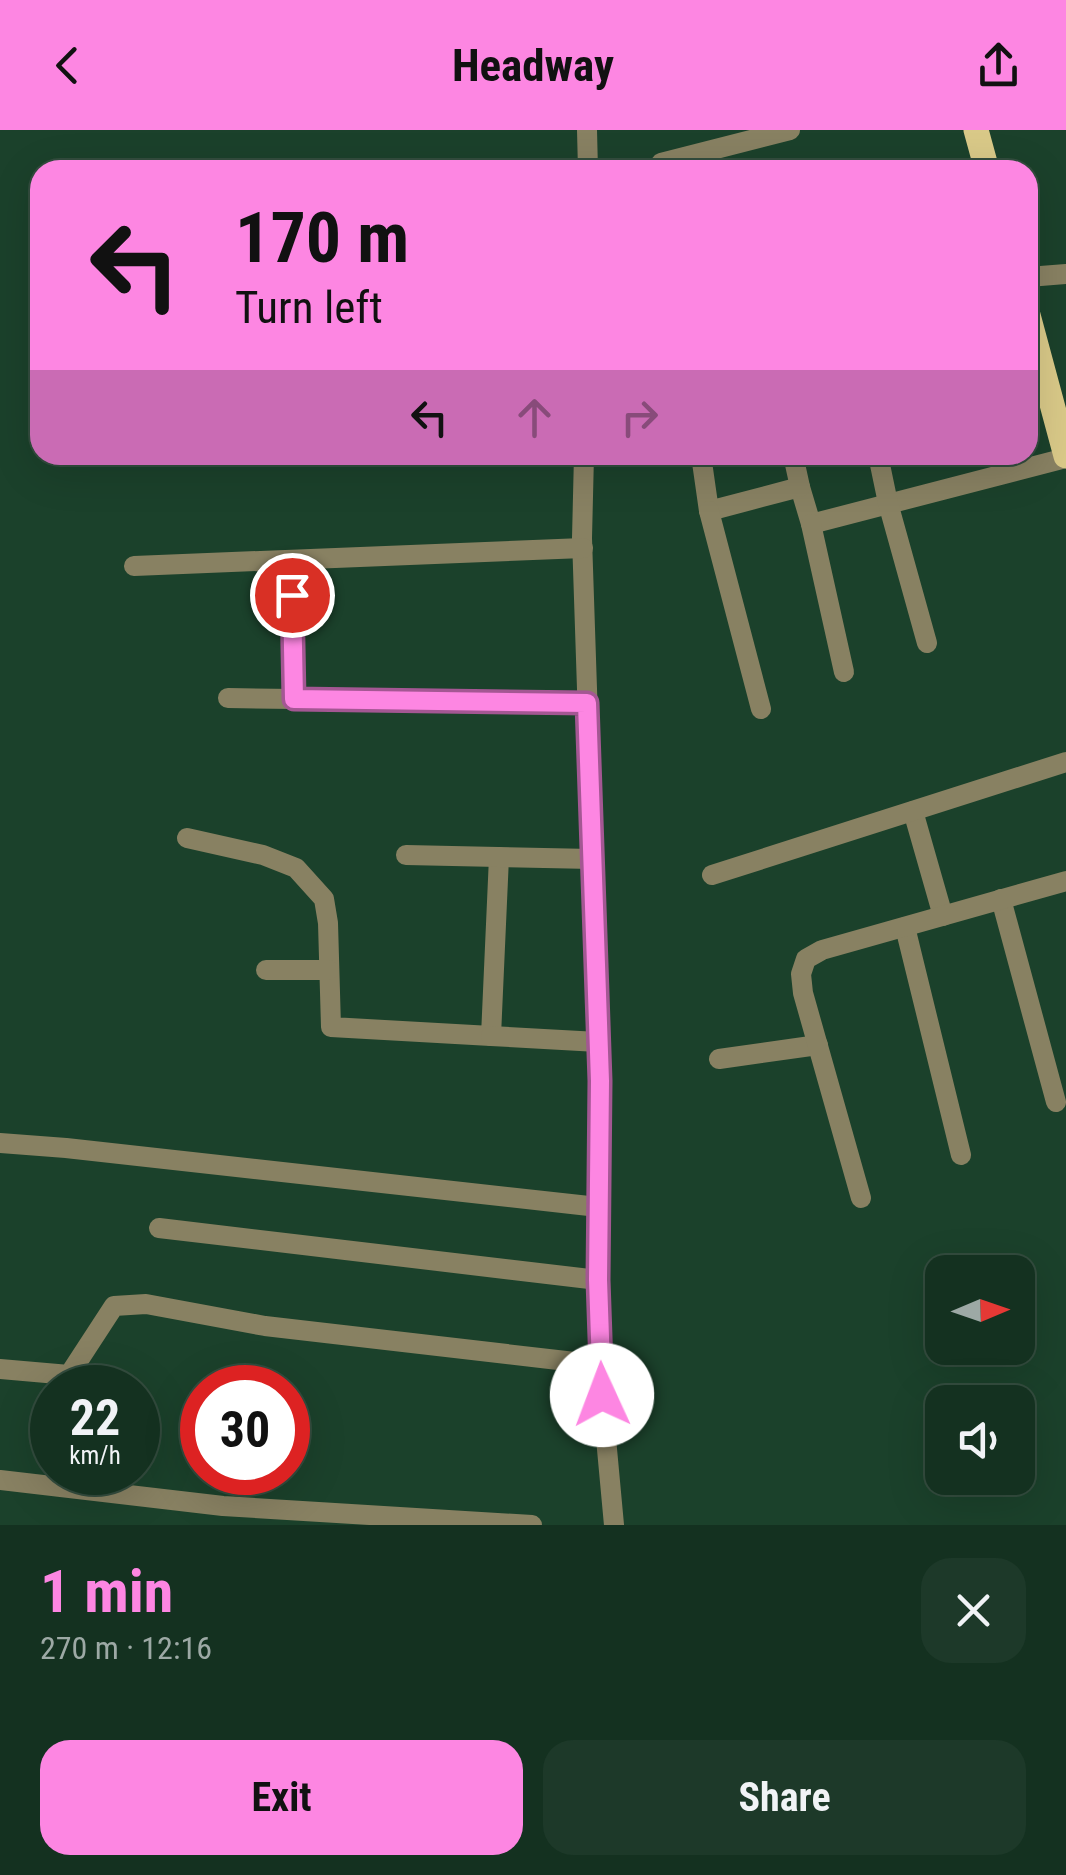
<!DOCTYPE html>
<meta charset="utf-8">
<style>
:root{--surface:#143120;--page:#1d3929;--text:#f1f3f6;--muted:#9da9a5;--line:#334c3e;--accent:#fd86e2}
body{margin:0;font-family:"Roboto Condensed",sans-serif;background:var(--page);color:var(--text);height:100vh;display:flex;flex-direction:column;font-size:38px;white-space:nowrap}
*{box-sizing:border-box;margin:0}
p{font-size:32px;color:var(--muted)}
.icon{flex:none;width:55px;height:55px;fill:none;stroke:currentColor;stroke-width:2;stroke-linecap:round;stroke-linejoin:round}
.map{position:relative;height:1395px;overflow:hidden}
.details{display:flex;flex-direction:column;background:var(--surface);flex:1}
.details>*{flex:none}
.guide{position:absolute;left:30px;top:30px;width:1008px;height:305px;border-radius:30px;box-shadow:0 10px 40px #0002,0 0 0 2px var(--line);background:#fd86e2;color:#111;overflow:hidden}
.needle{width:65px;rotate:88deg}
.fabs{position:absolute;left:925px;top:1125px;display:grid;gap:20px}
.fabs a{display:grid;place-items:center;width:110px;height:110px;border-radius:20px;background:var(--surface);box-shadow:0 10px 40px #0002,0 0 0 2px var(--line);font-size:50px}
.speed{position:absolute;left:30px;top:1235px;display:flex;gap:20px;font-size:50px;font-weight:700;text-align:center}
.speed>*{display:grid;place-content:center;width:130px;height:130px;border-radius:50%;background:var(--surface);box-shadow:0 10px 40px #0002,0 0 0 2px var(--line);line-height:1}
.speed small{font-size:25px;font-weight:400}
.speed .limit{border:15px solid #d22;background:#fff;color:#111}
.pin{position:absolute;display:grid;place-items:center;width:85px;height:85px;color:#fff;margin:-42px;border:5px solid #fff;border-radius:50%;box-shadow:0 2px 10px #0007}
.me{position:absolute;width:110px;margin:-55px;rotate:358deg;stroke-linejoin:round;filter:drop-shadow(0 0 8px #0008)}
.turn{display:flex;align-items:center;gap:35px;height:210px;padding:0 40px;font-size:45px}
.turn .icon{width:130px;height:130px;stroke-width:2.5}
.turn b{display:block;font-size:70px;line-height:85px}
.lanes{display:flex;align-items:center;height:95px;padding:0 40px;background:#0003;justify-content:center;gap:50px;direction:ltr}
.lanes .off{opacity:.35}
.round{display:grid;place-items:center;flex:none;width:105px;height:105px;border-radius:30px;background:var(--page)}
.head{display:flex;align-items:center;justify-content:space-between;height:170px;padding:0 40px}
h1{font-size:60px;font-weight:700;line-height:75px;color:var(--accent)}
.action{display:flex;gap:20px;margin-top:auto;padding:20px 40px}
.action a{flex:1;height:115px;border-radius:30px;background:var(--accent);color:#111;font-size:40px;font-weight:700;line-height:115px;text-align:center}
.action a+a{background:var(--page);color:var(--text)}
header{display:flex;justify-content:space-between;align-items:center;height:130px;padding:0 40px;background:var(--accent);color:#111;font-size:45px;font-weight:700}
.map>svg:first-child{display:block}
</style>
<header><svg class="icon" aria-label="back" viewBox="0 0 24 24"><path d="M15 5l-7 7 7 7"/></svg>Headway<svg class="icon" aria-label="share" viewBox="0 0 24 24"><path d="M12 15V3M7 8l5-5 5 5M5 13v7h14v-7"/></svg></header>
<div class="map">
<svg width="1066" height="1395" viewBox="0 0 1066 1395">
<rect width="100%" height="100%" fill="#1b412b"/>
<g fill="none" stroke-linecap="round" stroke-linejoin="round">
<g stroke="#888162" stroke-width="20">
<path d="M587,0L588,40"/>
<path d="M661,33L790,0"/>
<path d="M1028,147L1066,144"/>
<path d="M584,325L582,408L600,951L598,1150L602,1265L614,1395"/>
<path d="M701,325L709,381L800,357L811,394L1066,328"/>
<path d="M793,325L800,357"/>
<path d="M878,325L888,373L927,513"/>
<path d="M709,381L761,579"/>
<path d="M811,394L844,542"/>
<path d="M291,430L294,569L587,573"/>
<path d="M134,436L583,418"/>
<path d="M228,568L294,569"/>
<path d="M913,681L943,786"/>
<path d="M187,708L263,725L296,738L324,769L328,793L331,897L491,906L499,727"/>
<path d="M406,725L592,729"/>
<path d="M712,745L1066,632"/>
<path d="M1001,769L1056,972"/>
<path d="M905,797L961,1025"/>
<path d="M266,840H329"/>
<path d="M491,906L598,912"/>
<path d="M719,929L818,915"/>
<path d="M0,1013L66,1018L598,1077"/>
<path d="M861,1068L803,863L801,844L806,829L822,820L1066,751"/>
<path d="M159,1098L598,1150"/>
<path d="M0,1239L69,1245L114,1176L146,1174L265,1196L601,1235"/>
<path d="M0,1350L223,1376L532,1395"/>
</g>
<g stroke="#d9c988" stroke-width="25">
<path d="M976,0L987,40"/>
<path d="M1028,185L1066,326"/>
</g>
</g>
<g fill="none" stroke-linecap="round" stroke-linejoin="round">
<defs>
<path id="route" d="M292,465L294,569L587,573L600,951L598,1150L602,1265"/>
</defs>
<use href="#route" stroke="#a45793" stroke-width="25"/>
<use href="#route" stroke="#fd86e2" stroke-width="18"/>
</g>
</svg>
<div class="fabs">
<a><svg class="needle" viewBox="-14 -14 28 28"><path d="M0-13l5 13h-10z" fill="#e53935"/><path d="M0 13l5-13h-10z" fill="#9da9a5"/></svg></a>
<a><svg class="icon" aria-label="sound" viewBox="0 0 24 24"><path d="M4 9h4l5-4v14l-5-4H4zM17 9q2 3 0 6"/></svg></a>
</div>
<div class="speed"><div>22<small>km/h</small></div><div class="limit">30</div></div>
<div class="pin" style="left:292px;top:465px;background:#d93025"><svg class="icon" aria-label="arrive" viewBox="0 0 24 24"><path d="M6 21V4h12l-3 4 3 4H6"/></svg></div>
<svg class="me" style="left:602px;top:1265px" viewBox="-20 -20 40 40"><circle r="19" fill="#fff"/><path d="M0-13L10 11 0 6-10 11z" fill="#fd86e2"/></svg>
<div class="guide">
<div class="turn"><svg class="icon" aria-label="left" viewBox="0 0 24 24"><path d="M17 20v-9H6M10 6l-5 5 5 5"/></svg><div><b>170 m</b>Turn left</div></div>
<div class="lanes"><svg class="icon" aria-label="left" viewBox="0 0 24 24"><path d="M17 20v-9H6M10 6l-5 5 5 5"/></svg><svg class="icon off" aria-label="ahead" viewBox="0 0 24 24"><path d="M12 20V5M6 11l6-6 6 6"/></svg><svg class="icon off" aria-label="right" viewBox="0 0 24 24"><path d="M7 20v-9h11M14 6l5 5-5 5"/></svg></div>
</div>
</div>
<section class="details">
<div class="head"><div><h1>1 min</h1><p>270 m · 12:16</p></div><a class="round"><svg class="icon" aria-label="close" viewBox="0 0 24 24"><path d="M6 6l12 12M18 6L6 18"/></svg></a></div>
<div class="action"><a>Exit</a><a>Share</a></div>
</section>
